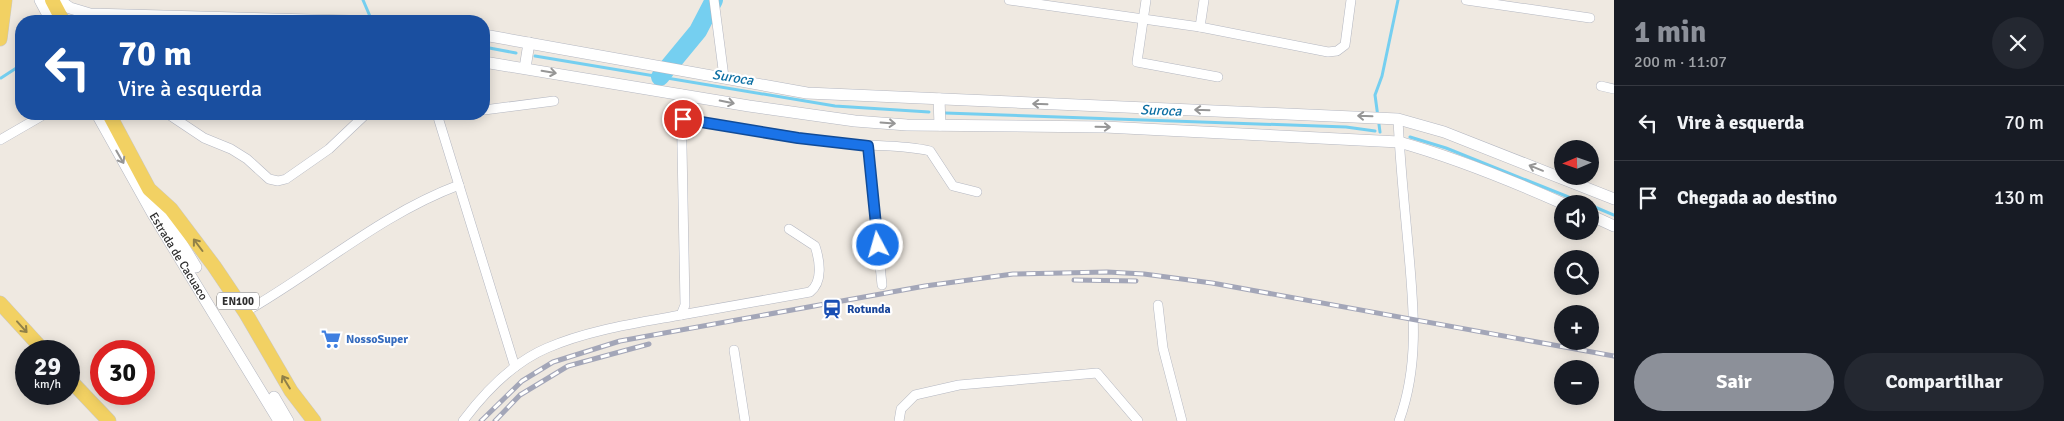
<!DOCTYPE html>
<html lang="pt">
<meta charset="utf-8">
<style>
:root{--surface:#171b24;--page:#242831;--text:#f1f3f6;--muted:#9ea1a6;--line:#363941;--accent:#8c9099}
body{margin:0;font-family:Signika,sans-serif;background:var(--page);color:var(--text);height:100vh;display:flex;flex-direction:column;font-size:19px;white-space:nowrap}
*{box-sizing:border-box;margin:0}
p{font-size:16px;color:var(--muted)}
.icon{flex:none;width:28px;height:28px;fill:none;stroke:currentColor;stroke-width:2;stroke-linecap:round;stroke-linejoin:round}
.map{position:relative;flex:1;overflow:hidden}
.panel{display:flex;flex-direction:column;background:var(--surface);width:450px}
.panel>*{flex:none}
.banner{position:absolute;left:15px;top:15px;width:475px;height:105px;border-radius:20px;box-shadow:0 2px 12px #0003;background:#1a4fa0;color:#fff;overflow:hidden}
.needle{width:32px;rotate:268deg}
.buttons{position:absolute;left:1554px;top:140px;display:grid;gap:10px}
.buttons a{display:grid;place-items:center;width:45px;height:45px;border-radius:50%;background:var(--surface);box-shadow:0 2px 12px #0003;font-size:25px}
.speed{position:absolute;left:15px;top:340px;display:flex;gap:10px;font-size:25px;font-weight:700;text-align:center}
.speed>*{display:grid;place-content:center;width:65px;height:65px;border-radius:50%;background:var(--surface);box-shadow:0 2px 12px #0003;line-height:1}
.speed small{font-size:12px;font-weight:400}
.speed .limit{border:8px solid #d22;background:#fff;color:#111}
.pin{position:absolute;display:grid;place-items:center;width:42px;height:42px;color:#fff;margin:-21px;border:2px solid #fff;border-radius:50%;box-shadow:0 1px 5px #0007}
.me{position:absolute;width:55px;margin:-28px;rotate:354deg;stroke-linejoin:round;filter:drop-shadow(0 0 4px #0008)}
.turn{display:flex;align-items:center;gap:18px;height:105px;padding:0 20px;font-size:22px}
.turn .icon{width:65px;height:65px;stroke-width:2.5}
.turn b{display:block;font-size:35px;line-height:42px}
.round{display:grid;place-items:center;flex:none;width:52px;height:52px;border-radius:26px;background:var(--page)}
.overview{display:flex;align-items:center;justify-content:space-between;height:85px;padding:0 20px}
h1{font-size:30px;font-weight:700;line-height:38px;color:var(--accent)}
.cta{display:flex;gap:10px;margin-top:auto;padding:10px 20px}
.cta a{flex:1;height:58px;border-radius:30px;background:var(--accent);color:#fff;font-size:20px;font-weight:700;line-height:58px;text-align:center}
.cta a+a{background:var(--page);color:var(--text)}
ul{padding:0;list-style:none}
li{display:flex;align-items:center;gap:15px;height:75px;padding:0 20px;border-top:1px solid var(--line)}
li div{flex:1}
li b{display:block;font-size:19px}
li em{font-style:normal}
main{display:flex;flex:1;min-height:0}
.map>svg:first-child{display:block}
</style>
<main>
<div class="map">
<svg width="1614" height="421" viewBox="0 0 1614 421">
<rect width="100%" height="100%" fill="#efe9e1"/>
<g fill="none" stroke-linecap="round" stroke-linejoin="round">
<g stroke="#75cff0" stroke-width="3">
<path d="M363,0L372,21"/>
<path d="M484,47L516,53"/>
<path d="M535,56L835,106L929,112"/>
<path d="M1,78L21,65"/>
<path d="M945,113L1346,127L1375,131"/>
<path d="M1380,132L1375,95L1382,76L1398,0"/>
<path d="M1410,137L1446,148L1586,204"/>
<path d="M1590,205L1614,215"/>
</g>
<path stroke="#75cff0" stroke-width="18" d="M660,77L698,31L714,0"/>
<defs>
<g id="minor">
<path d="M714,0L724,77"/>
<path d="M1009,0L1200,27L1328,52L1337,51L1345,45L1351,0"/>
<path d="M1146,0L1137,62L1218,77"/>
<path d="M1466,0L1590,18"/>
<path d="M1200,27L1204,0"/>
<path d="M1601,86L1614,89"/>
<path d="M484,110L554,101"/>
<path d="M168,114L204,138L231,149L247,159L269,179L278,181L286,179L329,149L366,114"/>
<path d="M437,114L515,367"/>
<path d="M437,115L450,114"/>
<path d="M683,119C736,128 789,137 842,143C872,147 900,144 930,151L953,186L977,192"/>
<path d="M1398,119C1400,164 1405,210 1409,255C1414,311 1419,367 1399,421"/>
<path d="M0,140L45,114"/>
<path d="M868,146L882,285"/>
<path d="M1158,305L1163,348L1182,421"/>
<path d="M245,312C317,271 381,214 459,185"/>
<path d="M681,315L810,292C823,282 820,261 815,246L789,229"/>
<path d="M734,350L745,421"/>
<path d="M463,421C484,393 514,362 547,348C588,330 637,323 681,315L685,305L681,94"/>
<path d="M899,421L901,409L915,395L959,385L1097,373L1138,421"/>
</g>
<g id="secondary">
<path d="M40,0L51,21"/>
<path d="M59,0L70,8L90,14L349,21"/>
<path d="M484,35L807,93L1398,119L1444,132L1614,199"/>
<path d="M484,62L749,106L855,121L907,125L1105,127L1399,142C1456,158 1510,180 1564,204"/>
<path d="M525,68L529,43"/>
<path d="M939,99L940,125"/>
<path id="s1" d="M97,114L154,216L279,421"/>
<path d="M154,198L196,267"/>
<path d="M1590,215L1614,226"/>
<path d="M274,397L288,421"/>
</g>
<g id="primary">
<path d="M52,0L63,21"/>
<path d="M0,39L5,0"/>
<path d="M109,114L149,189L171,209L214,266L245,312L291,391L314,421"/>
<path d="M0,303L44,351"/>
<path d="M69,379L109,421"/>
</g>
</defs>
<use href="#minor" stroke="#b4b7c1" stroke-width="10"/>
<use href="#secondary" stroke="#b4b7c1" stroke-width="12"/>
<use href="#primary" stroke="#c9c9c9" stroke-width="15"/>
<use href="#minor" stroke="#fff" stroke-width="9"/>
<use href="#secondary" stroke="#fff" stroke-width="11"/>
<use href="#primary" stroke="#f2d163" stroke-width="14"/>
<defs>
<g id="rail">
<path d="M1074,280L1136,281"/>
<path d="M481,421L522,381L553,362L620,341L925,286L1013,274L1107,272L1144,274L1212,283L1614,356"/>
<path d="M495,421L520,395L568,366L649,344"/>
</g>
</defs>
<use href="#rail" stroke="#a3a6b8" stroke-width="5"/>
<use href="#rail" stroke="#fff" stroke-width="3" stroke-dasharray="9" stroke-linecap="butt"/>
</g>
<defs><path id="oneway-shaft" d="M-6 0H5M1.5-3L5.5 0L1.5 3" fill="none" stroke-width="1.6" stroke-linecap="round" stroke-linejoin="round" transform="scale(1.25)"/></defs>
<g stroke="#969696">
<use href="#oneway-shaft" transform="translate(549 72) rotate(9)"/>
<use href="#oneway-shaft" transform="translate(727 102) rotate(11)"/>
<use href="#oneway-shaft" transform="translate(1040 104) rotate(-178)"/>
<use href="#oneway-shaft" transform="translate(1202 110) rotate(-178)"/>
<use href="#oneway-shaft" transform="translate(1365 116) rotate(-178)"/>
<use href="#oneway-shaft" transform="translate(888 123) rotate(4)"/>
<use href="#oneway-shaft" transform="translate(1103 127) rotate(1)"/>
<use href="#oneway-shaft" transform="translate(120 157) rotate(60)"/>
<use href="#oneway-shaft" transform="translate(1536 168) rotate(-158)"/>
</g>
<g stroke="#908048">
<use href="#oneway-shaft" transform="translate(198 245) rotate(-127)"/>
<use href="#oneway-shaft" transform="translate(22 327) rotate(48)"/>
<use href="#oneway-shaft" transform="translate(286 382) rotate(-121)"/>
</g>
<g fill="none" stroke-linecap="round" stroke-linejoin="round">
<defs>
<path id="route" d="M683,119L798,138L868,146L878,245"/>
</defs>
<use href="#route" stroke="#114b97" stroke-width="12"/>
<use href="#route" stroke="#1a73e8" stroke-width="9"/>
</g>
<defs>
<symbol id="station-bare" viewBox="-9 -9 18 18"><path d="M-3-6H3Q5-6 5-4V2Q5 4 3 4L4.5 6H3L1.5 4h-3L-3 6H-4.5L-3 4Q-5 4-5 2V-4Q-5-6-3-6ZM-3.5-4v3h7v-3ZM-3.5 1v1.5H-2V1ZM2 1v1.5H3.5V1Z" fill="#1a4fb4" stroke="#fff" stroke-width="2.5" paint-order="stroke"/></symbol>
<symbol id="supermarket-bare" viewBox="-9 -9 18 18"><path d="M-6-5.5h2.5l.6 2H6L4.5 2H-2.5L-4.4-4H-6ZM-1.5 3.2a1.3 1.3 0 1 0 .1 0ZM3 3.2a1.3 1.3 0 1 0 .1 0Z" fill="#3f7fe0" stroke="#fff" stroke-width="2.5" paint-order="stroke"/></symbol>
</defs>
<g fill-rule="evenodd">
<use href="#station-bare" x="818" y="295" width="28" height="28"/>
<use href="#supermarket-bare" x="317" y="325" width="28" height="28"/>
</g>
<g text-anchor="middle" stroke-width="4.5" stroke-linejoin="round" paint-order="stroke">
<rect fill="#fff" stroke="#6d6d6d" stroke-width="1" x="217" y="292.5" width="42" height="17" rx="4"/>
<g font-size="11" font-weight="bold" fill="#2e2e2e">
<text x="238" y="305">EN100</text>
</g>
<g font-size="12" fill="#2e2e2e" stroke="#fff">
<text dy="4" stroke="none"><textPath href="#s1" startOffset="164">Estrada de Cacuaco</textPath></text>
</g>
<g font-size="12" font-weight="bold" fill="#164399" stroke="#fff" text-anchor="start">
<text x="847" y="313">Rotunda</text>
</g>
<g font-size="12" font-weight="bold" fill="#366cbe" stroke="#fff" text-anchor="start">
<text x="346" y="343">NossoSuper</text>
</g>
<g font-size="14" font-style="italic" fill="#0d6fa3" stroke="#fff">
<text transform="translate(733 77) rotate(9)" y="5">Suroca</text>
<text transform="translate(1161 110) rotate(2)" y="5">Suroca</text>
</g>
</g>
</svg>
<div class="buttons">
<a><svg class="needle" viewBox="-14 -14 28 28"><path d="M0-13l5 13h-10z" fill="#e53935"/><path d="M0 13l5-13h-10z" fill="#9ea1a6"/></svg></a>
<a><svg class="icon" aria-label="sound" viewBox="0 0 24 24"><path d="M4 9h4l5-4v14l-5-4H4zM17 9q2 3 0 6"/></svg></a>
<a><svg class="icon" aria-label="search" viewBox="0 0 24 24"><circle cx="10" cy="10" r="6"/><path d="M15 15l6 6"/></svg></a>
<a>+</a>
<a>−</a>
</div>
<div class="speed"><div>29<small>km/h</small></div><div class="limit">30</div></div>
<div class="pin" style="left:683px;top:119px;background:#d93025"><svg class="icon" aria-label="arrive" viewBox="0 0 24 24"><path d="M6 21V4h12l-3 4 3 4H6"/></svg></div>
<svg class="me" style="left:878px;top:245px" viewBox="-20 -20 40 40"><circle r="17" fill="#1a73e8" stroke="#fff" stroke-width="3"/><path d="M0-11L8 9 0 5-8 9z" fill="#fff"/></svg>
<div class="banner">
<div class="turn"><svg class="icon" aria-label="left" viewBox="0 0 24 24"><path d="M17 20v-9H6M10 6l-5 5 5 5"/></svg><div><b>70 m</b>Vire à esquerda</div></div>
</div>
</div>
<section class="panel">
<div class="overview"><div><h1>1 min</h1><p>200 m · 11:07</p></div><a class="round"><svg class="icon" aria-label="close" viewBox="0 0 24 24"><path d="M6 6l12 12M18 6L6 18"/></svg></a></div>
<ul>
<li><svg class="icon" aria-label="left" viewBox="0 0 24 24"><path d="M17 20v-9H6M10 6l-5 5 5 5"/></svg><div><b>Vire à esquerda</b></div><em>70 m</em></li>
<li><svg class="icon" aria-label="arrive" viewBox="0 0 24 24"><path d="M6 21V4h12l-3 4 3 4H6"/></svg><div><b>Chegada ao destino</b></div><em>130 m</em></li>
</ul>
<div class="cta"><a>Sair</a><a>Compartilhar</a></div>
</section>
</main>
